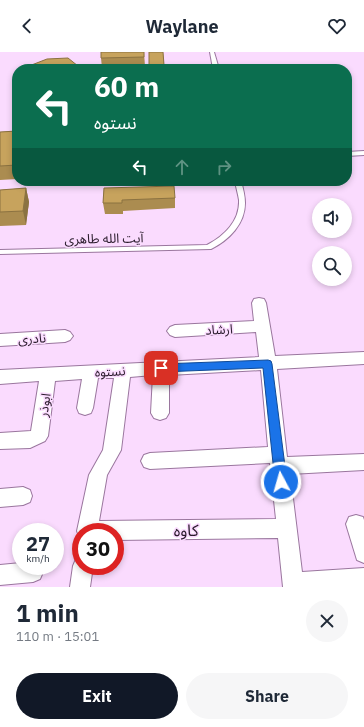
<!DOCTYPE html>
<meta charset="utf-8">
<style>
:root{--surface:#fff;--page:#f6f6f7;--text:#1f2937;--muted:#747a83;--accent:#111827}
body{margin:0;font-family:"IBM Plex Sans","Noto Sans Arabic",sans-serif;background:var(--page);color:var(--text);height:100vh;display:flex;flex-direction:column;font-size:15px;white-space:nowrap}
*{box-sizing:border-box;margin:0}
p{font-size:13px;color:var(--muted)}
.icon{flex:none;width:22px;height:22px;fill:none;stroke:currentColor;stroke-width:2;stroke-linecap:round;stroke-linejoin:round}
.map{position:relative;height:535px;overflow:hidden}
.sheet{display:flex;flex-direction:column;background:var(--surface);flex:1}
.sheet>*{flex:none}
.top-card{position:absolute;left:12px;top:12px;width:340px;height:122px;border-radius:16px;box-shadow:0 2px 6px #0003;background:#0b6e4f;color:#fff;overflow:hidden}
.fabs{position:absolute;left:312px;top:146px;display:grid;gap:8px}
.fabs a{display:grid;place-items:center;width:40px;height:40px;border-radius:50%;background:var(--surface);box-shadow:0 2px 6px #0003;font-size:20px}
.speed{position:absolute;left:12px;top:471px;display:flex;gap:8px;font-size:20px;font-weight:700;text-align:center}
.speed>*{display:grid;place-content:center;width:52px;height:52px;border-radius:50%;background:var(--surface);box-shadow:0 2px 6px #0003;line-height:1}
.speed small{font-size:10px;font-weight:400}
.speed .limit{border:6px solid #d22;background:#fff;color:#111}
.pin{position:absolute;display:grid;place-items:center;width:34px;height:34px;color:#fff;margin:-17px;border-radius:8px;box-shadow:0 2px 6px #0006}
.me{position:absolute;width:44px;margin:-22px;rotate:354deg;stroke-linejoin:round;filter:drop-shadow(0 0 3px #0008)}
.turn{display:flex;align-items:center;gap:14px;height:84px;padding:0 16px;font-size:18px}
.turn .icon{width:52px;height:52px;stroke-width:2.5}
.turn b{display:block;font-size:28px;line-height:34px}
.lanes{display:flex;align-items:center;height:38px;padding:0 16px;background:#0003;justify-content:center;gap:20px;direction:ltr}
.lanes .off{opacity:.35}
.round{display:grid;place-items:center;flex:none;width:42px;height:42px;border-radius:21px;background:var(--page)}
.headline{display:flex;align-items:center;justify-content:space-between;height:68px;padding:0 16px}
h1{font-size:24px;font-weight:700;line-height:30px}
.button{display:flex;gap:8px;margin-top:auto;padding:8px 16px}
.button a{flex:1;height:46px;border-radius:24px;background:var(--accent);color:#fff;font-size:16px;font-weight:700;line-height:46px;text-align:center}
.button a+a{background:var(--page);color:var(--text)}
header{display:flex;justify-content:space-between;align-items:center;height:52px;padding:0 16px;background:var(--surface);font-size:18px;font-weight:700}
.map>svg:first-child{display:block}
</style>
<header><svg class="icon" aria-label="back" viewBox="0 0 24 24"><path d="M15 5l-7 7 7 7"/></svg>Waylane<svg class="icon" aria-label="heart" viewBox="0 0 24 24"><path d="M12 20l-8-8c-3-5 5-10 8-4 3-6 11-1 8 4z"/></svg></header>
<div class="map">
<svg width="364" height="535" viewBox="0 0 364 535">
<rect width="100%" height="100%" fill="#fadbfe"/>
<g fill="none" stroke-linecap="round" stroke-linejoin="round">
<defs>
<g id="lane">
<path d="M210,0H214L219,17H213Z"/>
<path d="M364,99V103L347,104V100Z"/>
<path d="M235,129H241C243,136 245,144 245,151C245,172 229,188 211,197L0,202V198L207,193C224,184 240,169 239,148C238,142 236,135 235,129Z"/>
</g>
<g id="street">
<path d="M259,246L264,247L266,251L275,304L364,300V312L277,317L287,405L364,402V418L290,422L302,520L364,516V535H283L278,486L115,488V480H81L80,487L77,479L89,423L103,398L114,326H98L93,356L91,361L85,363L79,361L77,356L82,327L55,329L48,384L45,389L30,396L0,397V381L31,379L39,329L0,332V318L259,305L256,280L175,285L170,283L167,279L170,275L175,273L254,269L252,251L254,247ZM261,318L268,395L150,401L144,403L141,409L144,415L150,417L270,411L276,467L99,469L107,423L121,398L130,325L153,323L151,361L154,366L160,368L166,366L169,361V323Z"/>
<path d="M65,278L70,280L73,284L70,288L65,290L0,294V282Z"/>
<path d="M23,435L30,438L32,444L30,450L23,453L0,455V437Z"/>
<path d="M356,463L363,465L364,468V511L357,508L346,472L349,465Z"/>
<path d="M81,505V514H93L90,535H70L73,514L76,507Z"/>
<path d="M21,511V514H41L43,520L40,527L33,530L0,533V513Z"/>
</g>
</defs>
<use href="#lane" stroke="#9a769e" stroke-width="2"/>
<use href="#street" stroke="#9a769e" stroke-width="2"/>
<use href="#lane" fill="#fff" fill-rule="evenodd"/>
<use href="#street" fill="#fff" fill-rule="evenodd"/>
</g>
<g fill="#ab8c50">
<path d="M144,0L145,15L102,16L101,6Z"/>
<path d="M149,0H163L164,17H149Z"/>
<path d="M17,79V127L0,128V80Z"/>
<path d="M26,136L29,150L26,173L0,174V138Z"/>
<path d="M104,136L175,146V156L123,159V162H105L103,151Z"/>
</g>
<path fill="#8b7241" d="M26,136L29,150L26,173L23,159Z"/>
<g fill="#c7a35d" stroke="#8b7241">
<path d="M101,0H144V5L101,6Z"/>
<path d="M149,0H163L164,13L149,14Z"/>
<path d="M68,6L78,14V17H28L29,14L47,7Z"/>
<path d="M17,79V113L0,114V80Z"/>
<path d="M174,134L175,146L122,148V151H103L104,136Z"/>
<path d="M26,136L23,159L0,160V138Z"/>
</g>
<path fill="#1a73e8" stroke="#114b97" d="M268,308L271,309L272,312L287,430L285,433L281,435L277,433L275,430L263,316L161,320L158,319L156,316L158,313L161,312Z"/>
<g text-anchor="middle" stroke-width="3" stroke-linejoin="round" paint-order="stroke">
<g font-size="13" fill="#281a2a" stroke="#fadbfe">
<text transform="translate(104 186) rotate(-1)" y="5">آیت الله طاهری</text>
<text transform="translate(219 277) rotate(-3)" y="5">ارشاد</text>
<text transform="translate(32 286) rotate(-3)" y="5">نادری</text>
<text transform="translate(110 319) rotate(-3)" y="5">نستوه</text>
<text transform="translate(44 353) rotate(-82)" y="5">ابوذر</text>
</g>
<g font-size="16" fill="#281a2a" stroke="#fadbfe">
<text transform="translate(186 478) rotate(-1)" y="6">کاوه</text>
</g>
</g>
</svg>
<div class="fabs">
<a><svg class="icon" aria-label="sound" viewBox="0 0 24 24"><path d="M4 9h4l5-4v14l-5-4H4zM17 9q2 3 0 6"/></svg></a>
<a><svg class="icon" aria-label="search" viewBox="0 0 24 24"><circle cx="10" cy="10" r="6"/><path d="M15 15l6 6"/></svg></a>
</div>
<div class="speed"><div>27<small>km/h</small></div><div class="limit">30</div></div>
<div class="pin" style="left:161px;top:316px;background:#d93025"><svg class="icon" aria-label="arrive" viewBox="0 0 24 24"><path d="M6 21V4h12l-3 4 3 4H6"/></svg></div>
<svg class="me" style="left:281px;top:430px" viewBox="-20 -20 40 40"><circle r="17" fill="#1a73e8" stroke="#fff" stroke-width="3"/><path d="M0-11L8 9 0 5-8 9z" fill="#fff"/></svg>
<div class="top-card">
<div class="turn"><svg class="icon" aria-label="left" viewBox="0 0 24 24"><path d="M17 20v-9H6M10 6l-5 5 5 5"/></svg><div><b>60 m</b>نستوه</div></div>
<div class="lanes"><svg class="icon" aria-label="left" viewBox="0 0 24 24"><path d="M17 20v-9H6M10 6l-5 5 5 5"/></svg><svg class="icon off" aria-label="ahead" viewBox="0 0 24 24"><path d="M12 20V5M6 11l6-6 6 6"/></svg><svg class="icon off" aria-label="right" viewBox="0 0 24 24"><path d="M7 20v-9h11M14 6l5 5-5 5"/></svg></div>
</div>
</div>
<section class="sheet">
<div class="headline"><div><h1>1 min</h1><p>110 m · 15:01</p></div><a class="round"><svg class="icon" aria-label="close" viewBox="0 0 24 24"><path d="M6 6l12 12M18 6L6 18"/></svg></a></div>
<div class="button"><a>Exit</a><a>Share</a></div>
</section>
